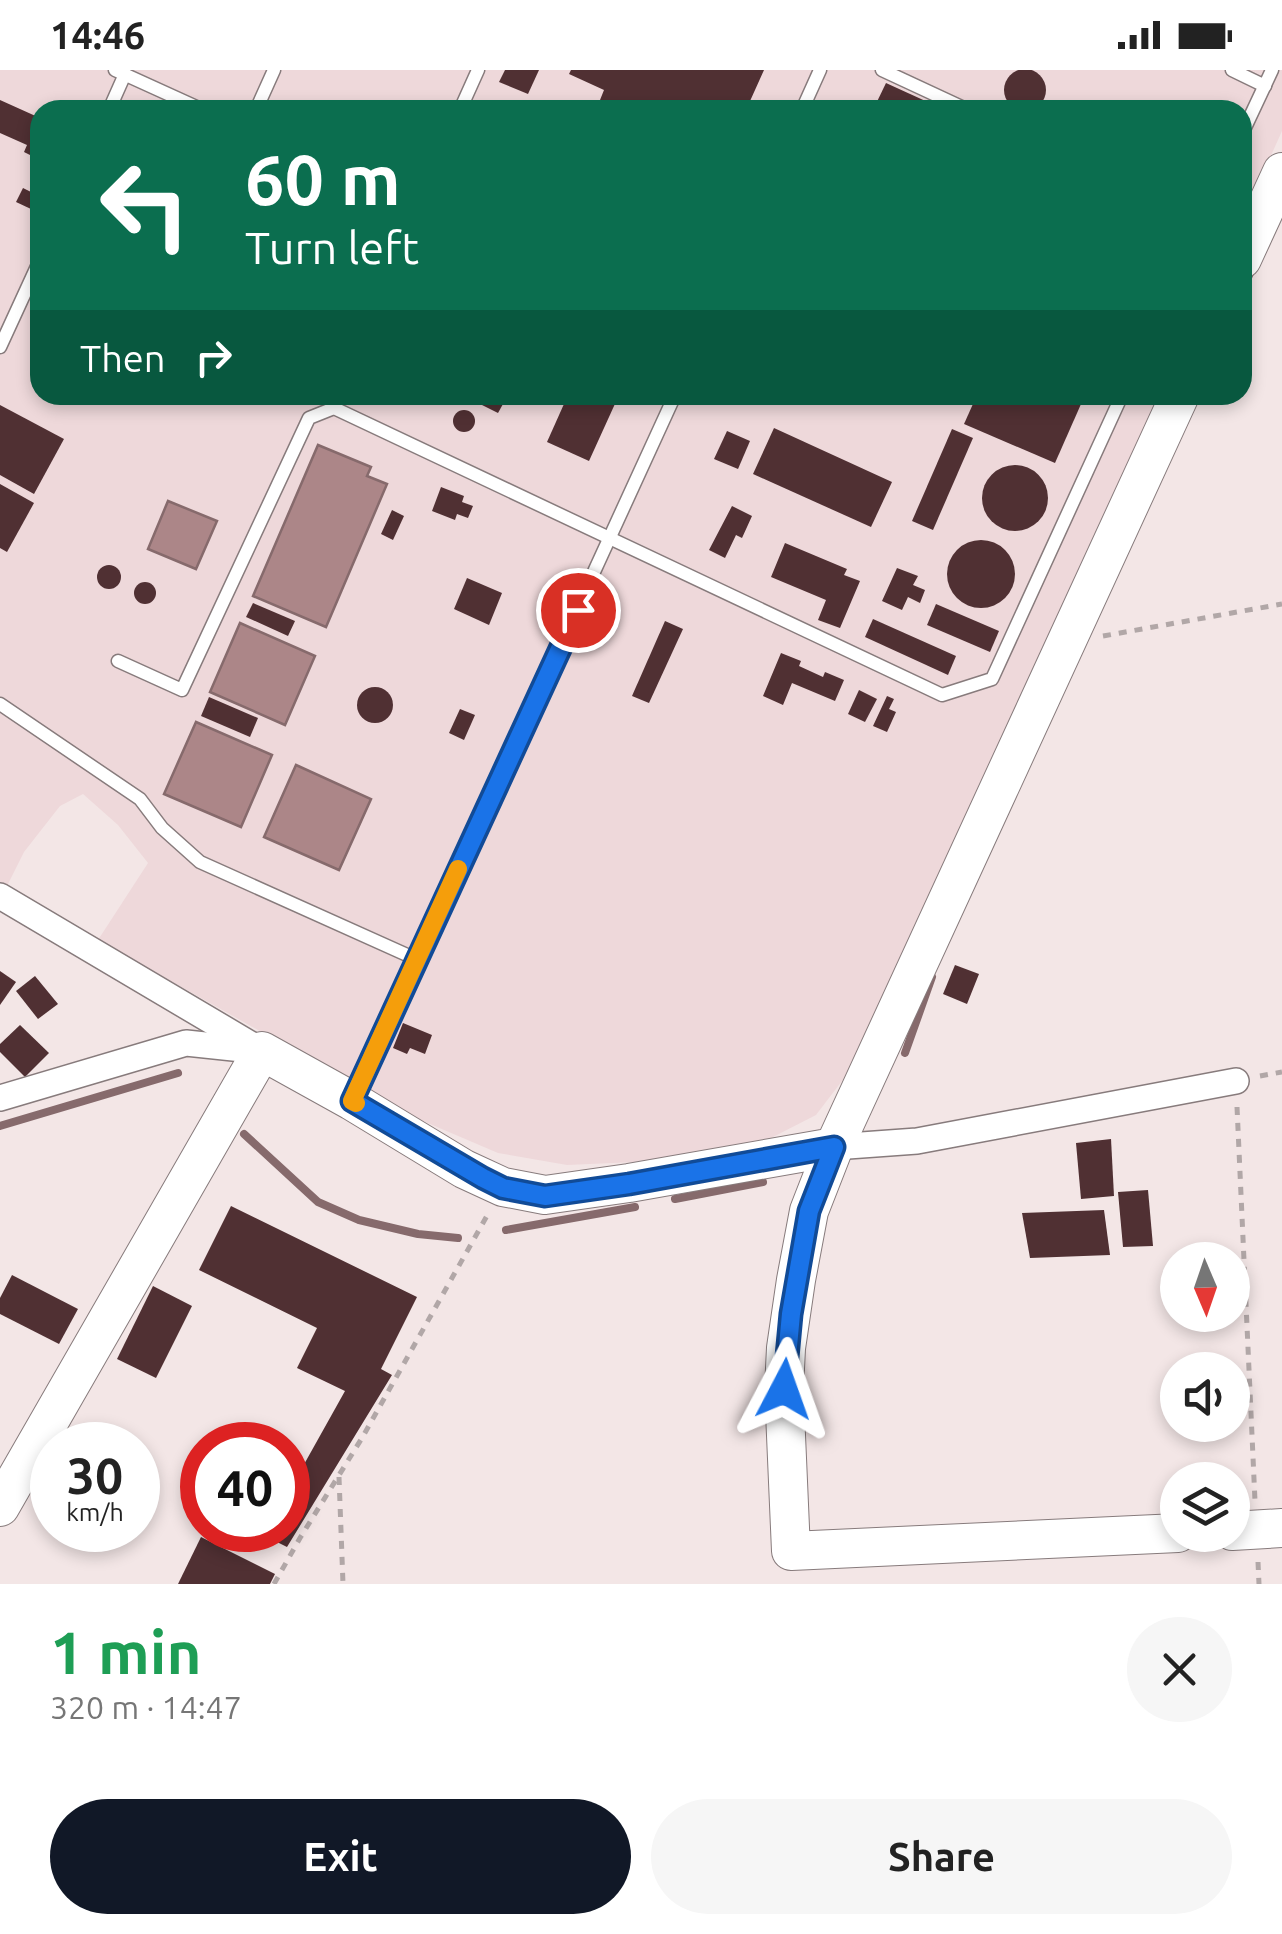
<!DOCTYPE html>
<meta charset="utf-8">
<style>
:root{--surface:#fff;--page:#f6f6f6;--text:#222;--muted:#767676;--accent:#111827}
body{margin:0;font-family:Ubuntu,sans-serif;background:var(--page);color:var(--text);height:100vh;display:flex;flex-direction:column;font-size:38px;white-space:nowrap}
*{box-sizing:border-box;margin:0}
p{font-size:32px;color:var(--muted)}
.icon{flex:none;width:55px;height:55px;fill:none;stroke:currentColor;stroke-width:2;stroke-linecap:round;stroke-linejoin:round}
.map{position:relative;height:1514px;overflow:hidden}
.panel{display:flex;flex-direction:column;background:var(--surface);flex:1}
.panel>*{flex:none}
.guide{position:absolute;left:30px;top:30px;width:1222px;height:305px;border-radius:30px;box-shadow:0 5px 15px #0003;background:#0b6e4f;color:#fff;overflow:hidden}
.needle{width:65px;rotate:178deg}
.controls{position:absolute;left:1160px;top:1172px;display:grid;gap:20px}
.controls a{display:grid;place-items:center;width:90px;height:90px;border-radius:50%;background:var(--surface);box-shadow:0 5px 15px #0003;font-size:50px}
.speed{position:absolute;left:30px;top:1352px;display:flex;gap:20px;font-size:50px;font-weight:700;text-align:center}
.speed>*{display:grid;place-content:center;width:130px;height:130px;border-radius:50%;background:var(--surface);box-shadow:0 5px 15px #0003;line-height:1}
.speed small{font-size:25px;font-weight:400}
.speed .limit{border:15px solid #d22;background:#fff;color:#111}
.pin{position:absolute;display:grid;place-items:center;width:85px;height:85px;color:#fff;margin:-42px;border:5px solid #fff;border-radius:50%;box-shadow:0 2px 10px #0007}
.me{position:absolute;width:110px;margin:-55px;rotate:4deg;stroke-linejoin:round;filter:drop-shadow(0 0 8px #0008)}
.turn{display:flex;align-items:center;gap:35px;height:210px;padding:0 50px;font-size:45px}
.turn .icon{width:130px;height:130px;stroke-width:2.5}
.turn b{display:block;font-size:70px;line-height:85px}
.then{display:flex;align-items:center;height:95px;padding:0 50px;background:#0003;gap:20px;font-size:38px}
.round{display:grid;place-items:center;flex:none;width:105px;height:105px;border-radius:52px;background:var(--page)}
.overview{display:flex;align-items:center;justify-content:space-between;height:170px;padding:0 50px}
h1{font-size:60px;font-weight:700;line-height:75px;color:#1e9e55}
.primary-button{display:flex;gap:20px;margin-top:auto;padding:20px 50px}
.primary-button a{flex:1;height:115px;border-radius:60px;background:var(--accent);color:#fff;font-size:40px;font-weight:700;line-height:115px;text-align:center}
.primary-button a+a{background:var(--page);color:var(--text)}
.status{display:flex;justify-content:space-between;align-items:center;height:70px;padding:0 50px;background:var(--surface);direction:ltr}
.status svg{height:28px;fill:currentColor}
.map>svg:first-child{display:block}
</style>
<div class="status"><b>14:46</b><svg viewBox="0 0 49 12"><path d="M0 12V9h3v3zM5 12V6h3v6zM10 12V3h3v9zM15 12V0h3v12zM26 1h20v11H26zM47 4h2v5h-2z"/></svg></div>
<div class="map">
<svg width="1282" height="1514" viewBox="0 0 1282 1514">
<rect width="100%" height="100%" fill="#f3e6e6"/>
<path fill="#eed8da" d="M0,0H1282V61L1243,148L1242,40H40V325H1162L845,1007L816,1045L771,1068L636,1092L567,1095L498,1083L409,1045L98,870L148,793L118,755L83,724L60,736L24,782L4,822L0,819Z"/>
<g fill="#ac8688" stroke="#866a6c" stroke-width="2.5">
<path d="M318,375L371,397L367,406L387,414L326,557L253,526Z"/>
<path d="M168,431L217,451L196,499L148,479Z"/>
<path d="M240,553L315,586L285,655L210,622Z"/>
<path d="M196,652L272,685L241,757L164,724Z"/>
<path d="M296,695L371,729L339,800L264,767Z"/>
</g>
<g fill="none" stroke-linecap="round" stroke-linejoin="round">
<g stroke="#866a6c" stroke-width="8">
<path d="M1242,220L1253,197"/>
<path d="M905,983L932,907"/>
<path d="M0,1056L178,1003"/>
<path d="M244,1064L318,1132L359,1150L418,1164L458,1168"/>
<path d="M675,1129L763,1112"/>
<path d="M506,1160L635,1137"/>
</g>
</g>
<g fill="#503033">
<circle cx="1025" cy="20" r="21"/>
<path d="M505,0H539L528,24L499,12Z"/>
<path d="M571,0H764L746,40H596L604,20L569,4Z"/>
<path d="M886,13L932,34L929,40H873Z"/>
<path d="M0,30L40,48V84L38,89L24,82L27,75L0,63Z"/>
<path d="M23,118L37,125L31,139L16,132Z"/>
<path d="M475,325H508L498,343L472,330Z"/>
<path d="M568,325H619L589,391L547,372Z"/>
<path d="M977,325H1085L1055,393L964,354Z"/>
<path d="M0,335L64,369L34,424L0,405Z"/>
<circle cx="464" cy="351" r="11"/>
<path d="M774,358L892,412L871,457L753,404Z"/>
<path d="M952,359L973,368L933,460L912,451Z"/>
<path d="M727,361L750,371L738,399L714,389Z"/>
<circle cx="1015" cy="428" r="33"/>
<path d="M0,414L34,433L7,482L0,478Z"/>
<path d="M441,417L464,426L462,432L473,436L468,448L457,444L455,450L432,441Z"/>
<path d="M732,436L752,446L742,468L736,465L725,488L709,480Z"/>
<path d="M392,440L404,446L393,470L381,464Z"/>
<circle cx="981" cy="504" r="34"/>
<path d="M785,473L847,499L844,505L860,511L840,558L818,550L826,530L771,507Z"/>
<circle cx="109" cy="507" r="12"/>
<path d="M897,498L918,506L913,515L925,520L920,533L908,527L902,540L882,531Z"/>
<path d="M467,508L502,523L489,555L454,539Z"/>
<circle cx="145" cy="523" r="11"/>
<path d="M253,533L295,551L288,566L246,547Z"/>
<path d="M936,534L999,561L990,582L927,555Z"/>
<path d="M873,549L956,586L948,605L865,567Z"/>
<path d="M665,551L683,559L649,633L632,626Z"/>
<path d="M781,583L801,591L799,596L823,607L825,602L844,610L835,631L792,613L783,635L763,626Z"/>
<circle cx="375" cy="635" r="18"/>
<path d="M859,620L877,629L865,652L848,644Z"/>
<path d="M887,626L894,629L889,639L896,642L887,662L873,656Z"/>
<path d="M209,627L258,648L250,667L201,646Z"/>
<path d="M460,639L475,645L464,670L449,663Z"/>
<path d="M955,895L979,904L967,934L943,924Z"/>
<path d="M0,901L16,912L0,935Z"/>
<path d="M35,906L58,934L38,949L16,921Z"/>
<path d="M403,953L432,965L425,984L410,978L407,984L393,978Z"/>
<path d="M20,955L49,983L25,1007L0,982V974Z"/>
<path d="M1111,1069L1114,1126L1081,1129L1076,1073Z"/>
<path d="M1148,1120L1153,1176L1123,1177L1118,1122Z"/>
<path d="M231,1136L417,1227L381,1299L392,1305L287,1477L263,1465L266,1460H288V1423L345,1321L297,1298L317,1258L199,1200Z"/>
<path d="M1104,1140L1110,1185L1030,1188L1022,1143Z"/>
<path d="M12,1205L78,1239L59,1274L0,1244V1228Z"/>
<path d="M153,1216L192,1236L156,1308L117,1289Z"/>
<path d="M201,1467L275,1504L270,1514H178Z"/>
</g>
<g fill="none" stroke-linecap="round" stroke-linejoin="round">
<defs>
<g id="lane">
<path d="M115,0L203,40"/>
<path d="M882,0L968,40"/>
<path d="M1232,0L1265,16"/>
<path d="M109,40L125,4"/>
<path d="M256,40L274,0"/>
<path d="M460,40L478,0"/>
<path d="M802,40L820,0"/>
<path d="M1242,64L1272,0"/>
<path d="M0,277L40,190"/>
<path d="M118,591L182,620L309,348L334,338L942,625L992,609L1122,325"/>
<path d="M0,634L140,729L162,758L200,792L416,889"/>
<path d="M353,1028L675,325"/>
</g>
<g id="street">
<path d="M0,826L262,981"/>
<path d="M0,1028L186,973L252,980"/>
<path d="M834,1077L917,1071L1236,1011"/>
</g>
<g id="secondary">
<path d="M1242,189L1282,102"/>
<path d="M834,1077L809,1141L796,1210L786,1278L784,1319L791,1481L1178,1463"/>
<path d="M0,1437L262,981L352,1031L464,1099L503,1117L545,1125L629,1113L834,1077L1180,325"/>
<path d="M1232,1461L1282,1458"/>
</g>
</defs>
<use href="#lane" stroke="#877b7c" stroke-width="15"/>
<use href="#street" stroke="#877b7c" stroke-width="28"/>
<use href="#secondary" stroke="#877b7c" stroke-width="40"/>
<g stroke="#b1a7a7" stroke-width="5" stroke-dasharray="8 8" stroke-linecap="butt">
<path d="M1103,566L1282,534"/>
<path d="M1260,1006L1282,1002"/>
<path d="M1237,1037L1255,1431"/>
<path d="M339,1407L343,1514"/>
<path d="M1258,1492L1259,1514"/>
<path d="M274,1514L300,1468L362,1368L488,1144"/>
</g>
<use href="#lane" stroke="#fff" stroke-width="12"/>
<use href="#street" stroke="#fff" stroke-width="25"/>
<use href="#secondary" stroke="#fff" stroke-width="38"/>
</g>
<g fill="none" stroke-linecap="round" stroke-linejoin="round">
<defs>
<path id="route" d="M578,540L352,1031L483,1108L503,1118L545,1126L629,1114L834,1077L809,1141L791,1244L784,1319"/>
</defs>
<use href="#route" stroke="#114b97" stroke-width="25"/>
<use href="#route" stroke="#1a73e8" stroke-width="18"/>
<path stroke="#f59e0b" stroke-width="18" d="M356,1033L352,1031L458,799"/>
</g>
</svg>
<div class="controls">
<a><svg class="needle" viewBox="-14 -14 28 28"><path d="M0-13l5 13h-10z" fill="#e53935"/><path d="M0 13l5-13h-10z" fill="#767676"/></svg></a>
<a><svg class="icon" aria-label="sound" viewBox="0 0 24 24"><path d="M4 9h4l5-4v14l-5-4H4zM17 9q2 3 0 6"/></svg></a>
<a><svg class="icon" aria-label="layers" viewBox="0 0 24 24"><path d="M12 4l9 5-9 5-9-5zM3 14l9 5 9-5"/></svg></a>
</div>
<div class="speed"><div>30<small>km/h</small></div><div class="limit">40</div></div>
<div class="pin" style="left:578px;top:540px;background:#d93025"><svg class="icon" aria-label="arrive" viewBox="0 0 24 24"><path d="M6 21V4h12l-3 4 3 4H6"/></svg></div>
<svg class="me" style="left:784px;top:1319px" viewBox="-20 -20 40 40"><path d="M0-17L14 15 0 8-14 15z" fill="#1a73e8" stroke="#fff" stroke-width="4"/></svg>
<div class="guide">
<div class="turn"><svg class="icon" aria-label="left" viewBox="0 0 24 24"><path d="M17 20v-9H6M10 6l-5 5 5 5"/></svg><div><b>60 m</b>Turn left</div></div>
<div class="then">Then<svg class="icon" aria-label="right" viewBox="0 0 24 24"><path d="M7 20v-9h11M14 6l5 5-5 5"/></svg></div>
</div>
</div>
<section class="panel">
<div class="overview"><div><h1>1 min</h1><p>320 m · 14:47</p></div><a class="round"><svg class="icon" aria-label="close" viewBox="0 0 24 24"><path d="M6 6l12 12M18 6L6 18"/></svg></a></div>
<div class="primary-button"><a>Exit</a><a>Share</a></div>
</section>
